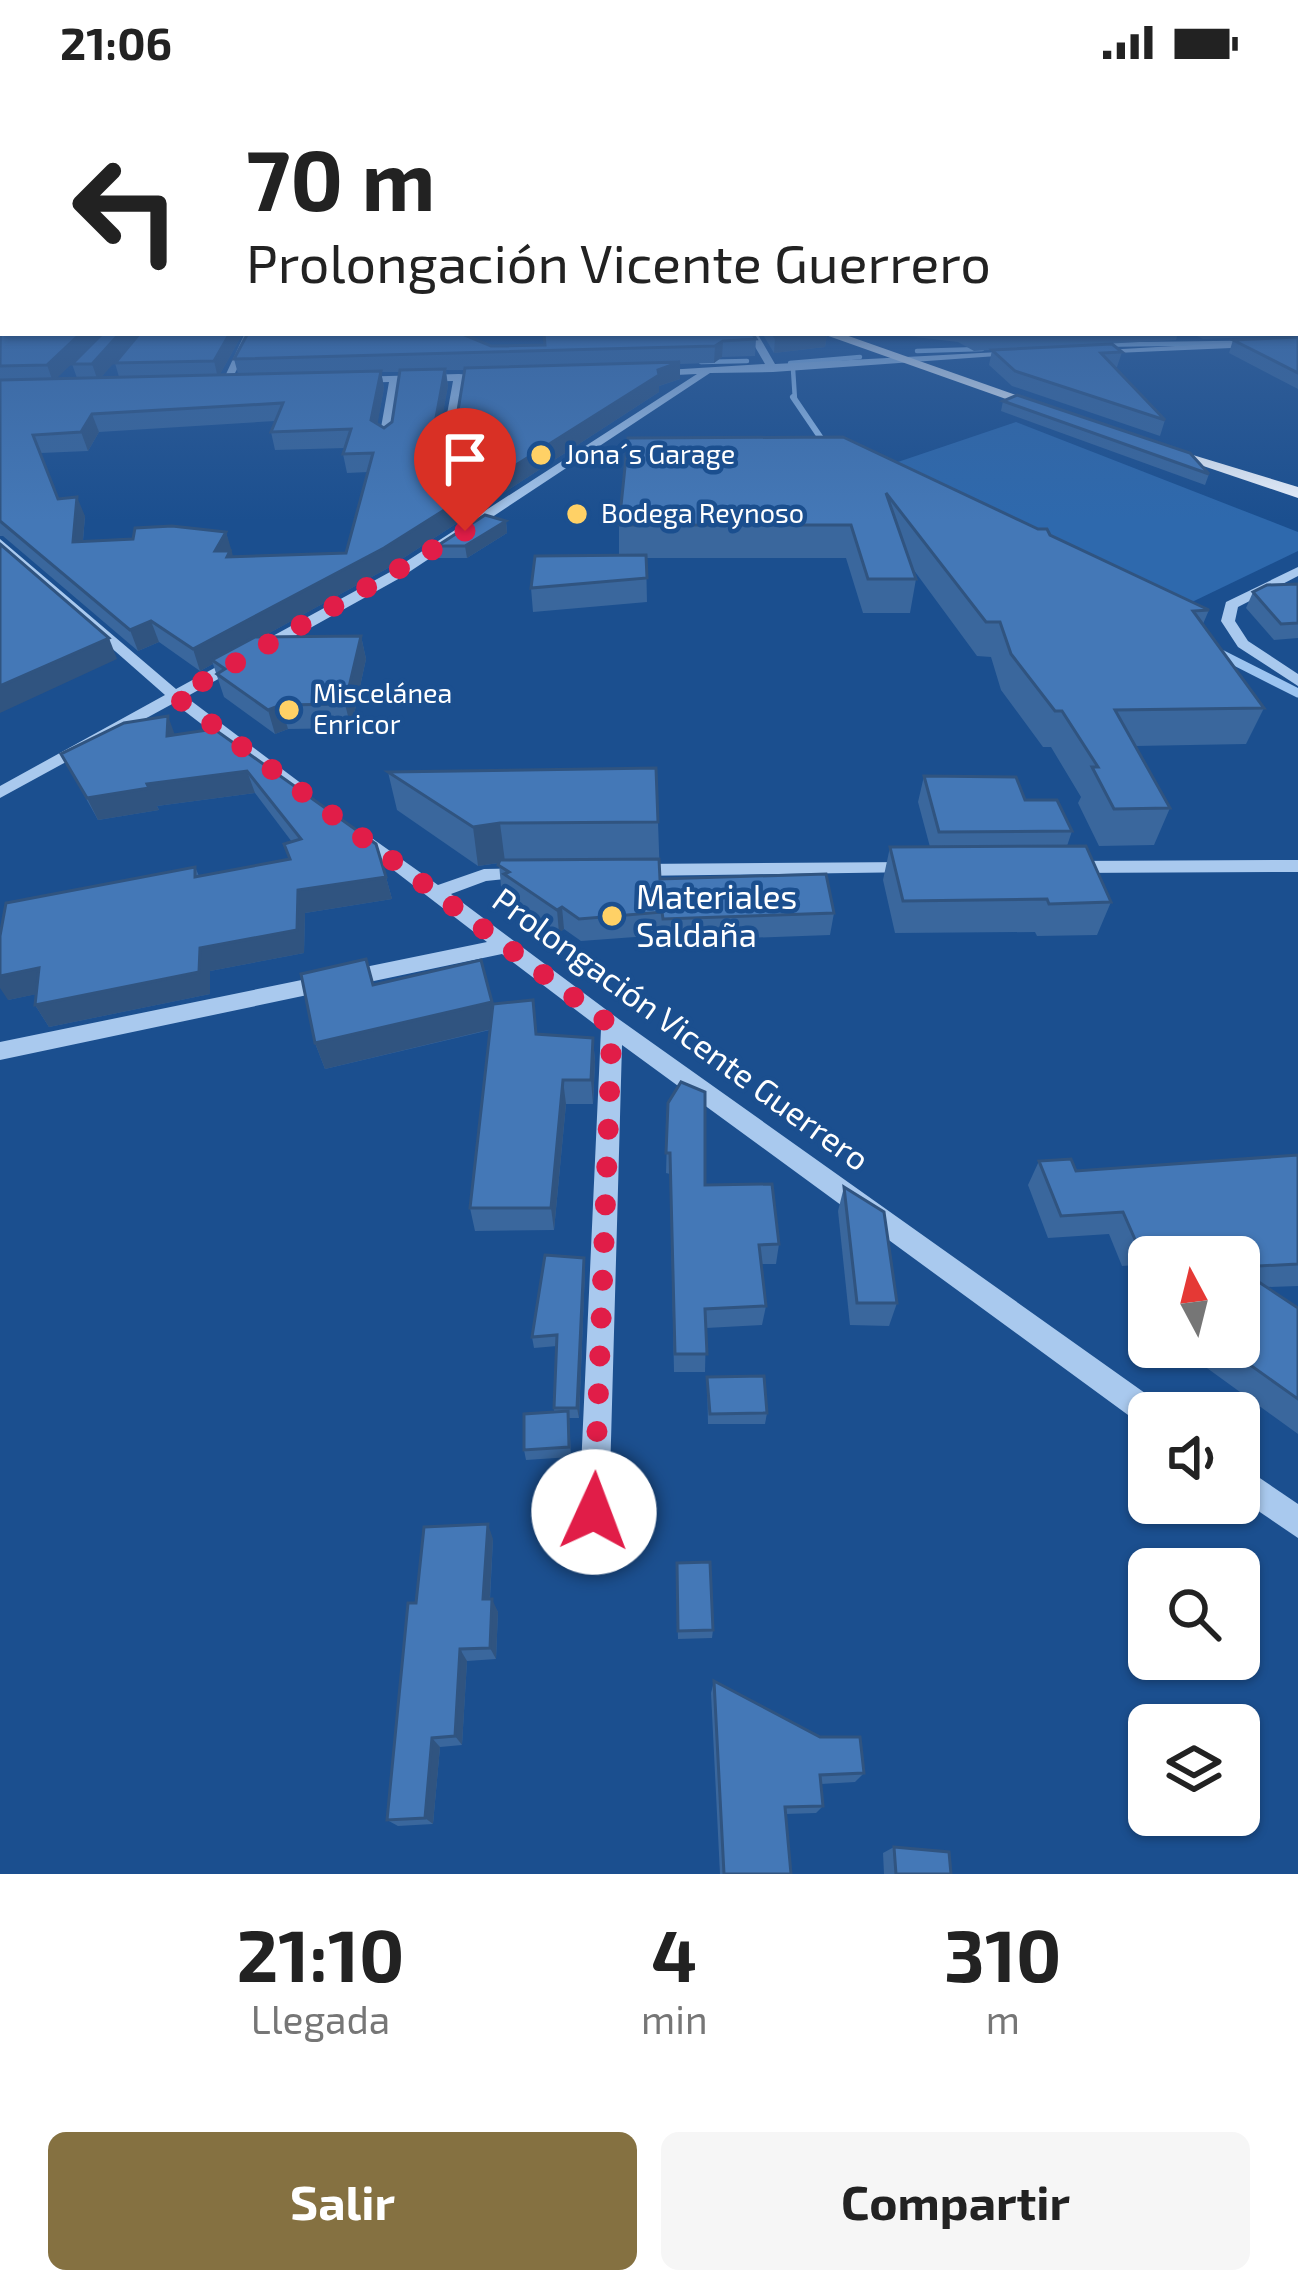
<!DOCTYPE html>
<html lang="es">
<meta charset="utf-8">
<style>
:root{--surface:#fff;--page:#f6f6f6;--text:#222;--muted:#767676;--accent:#857141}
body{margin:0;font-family:"Exo 2",sans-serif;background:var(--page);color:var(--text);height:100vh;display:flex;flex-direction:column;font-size:45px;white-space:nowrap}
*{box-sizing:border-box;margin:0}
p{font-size:39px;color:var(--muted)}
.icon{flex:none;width:66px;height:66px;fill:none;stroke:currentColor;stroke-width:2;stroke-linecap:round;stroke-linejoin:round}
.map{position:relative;height:1790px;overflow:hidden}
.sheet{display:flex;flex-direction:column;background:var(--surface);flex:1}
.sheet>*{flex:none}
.top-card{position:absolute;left:0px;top:0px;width:1299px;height:252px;box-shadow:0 3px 9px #0004;background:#fff;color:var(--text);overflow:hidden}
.needle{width:78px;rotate:353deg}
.tools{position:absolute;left:1128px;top:1152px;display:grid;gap:24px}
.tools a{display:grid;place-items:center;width:132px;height:132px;border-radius:18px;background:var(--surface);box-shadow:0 3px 9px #0004;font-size:60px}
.pin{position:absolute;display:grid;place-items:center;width:102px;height:102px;color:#fff;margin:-123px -51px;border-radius:50% 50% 50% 0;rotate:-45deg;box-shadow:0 0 12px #0007}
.pin .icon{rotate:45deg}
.me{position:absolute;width:132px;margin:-66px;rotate:2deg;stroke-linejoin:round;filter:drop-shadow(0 0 9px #0008)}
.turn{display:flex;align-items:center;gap:42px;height:252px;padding:0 48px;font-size:54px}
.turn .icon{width:156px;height:156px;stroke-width:2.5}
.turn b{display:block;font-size:84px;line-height:102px}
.eta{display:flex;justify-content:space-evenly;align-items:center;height:204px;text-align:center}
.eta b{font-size:72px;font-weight:700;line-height:84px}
.button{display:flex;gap:24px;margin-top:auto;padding:24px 48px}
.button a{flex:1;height:138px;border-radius:18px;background:var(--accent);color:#fff;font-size:48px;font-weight:700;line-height:138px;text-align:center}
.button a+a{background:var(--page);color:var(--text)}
.status{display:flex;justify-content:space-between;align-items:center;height:84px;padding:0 60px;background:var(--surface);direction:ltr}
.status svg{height:33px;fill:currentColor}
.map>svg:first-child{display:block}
</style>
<div class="status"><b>21:06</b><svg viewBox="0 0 49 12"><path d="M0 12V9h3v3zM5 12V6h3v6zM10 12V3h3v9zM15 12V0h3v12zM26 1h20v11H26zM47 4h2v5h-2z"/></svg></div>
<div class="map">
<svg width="1298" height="1790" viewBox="0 0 1298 1790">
<rect width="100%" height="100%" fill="#1b4f8f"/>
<path fill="#2e69ad" d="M1016,338L1298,448V467L1192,518L889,381Z"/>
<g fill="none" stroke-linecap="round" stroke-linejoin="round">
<g stroke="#9cc4f0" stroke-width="4.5">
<path d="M1080,261L1234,259"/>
<path d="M917,267L982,265"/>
<path d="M701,278L747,277"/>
<path d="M790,279L860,273"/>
<path d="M793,285L795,316"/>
</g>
<path stroke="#9cc4f0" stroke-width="6" d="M793,313L829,366"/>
<path stroke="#9cc4f0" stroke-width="9" d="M1213,566L1298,609"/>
<g fill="#a9c9ee" fill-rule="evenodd">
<path d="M245,249H255L230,299L221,301Z"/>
<path d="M747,249H757L775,280L1019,267L1024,270L773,288L710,289L400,494L186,613L306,703V711H294L174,619L0,714V702L165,611L0,466V455L176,605L390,488L697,290L654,292L650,287L765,280Z"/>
<path d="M1298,255V261L1092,270L1087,267Z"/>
<path d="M459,290L496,293L463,297L452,369L446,372L440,369L453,297L400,298L391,355L385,358L379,355L389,298L354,299L349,296L354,293Z"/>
<path d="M1298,483V492L1238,523L1235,537L1248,557L1298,590V602L1238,563L1221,537L1226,518Z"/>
<path d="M359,745L438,801L484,785L534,784L537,788L534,792L486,797L451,810L620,936L1159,1319L1163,1329H1149V1343L1139,1339L622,961L609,1428L605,1439L594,1443L583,1439L579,1428L601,945L502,870L0,976V958L487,858L353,755L350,751L353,747Z"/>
<path d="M1298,776V788L1068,789L1059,783L1068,777Z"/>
<path d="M911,778L920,784L918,788L636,792L626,786L636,780Z"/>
<path d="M1239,1380L1298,1420V1454L1239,1414Z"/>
</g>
<g fill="#f0f6ff" fill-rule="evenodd">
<path d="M1296,244L1298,245V253L1290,249H1296Z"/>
<path d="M820,249H840L1056,325L1043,328Z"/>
<path d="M1150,358L1298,403V414L1150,364Z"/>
</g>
</g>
<g fill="#3a679d" fill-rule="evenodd">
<path d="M0,186L3,249H243L220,290H238L234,275L491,262L756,255L755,272L722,273L714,279L680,280V295L659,302V308L388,484L262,553L361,552L366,575L351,644L288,645L275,650L224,613L213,580L200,587L159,558L138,567L3,452H0ZM100,252L72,280L77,294H56ZM136,253L115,279L119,293H101ZM446,286H465L454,351L446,358L438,353L448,302ZM381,288H400L392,338L384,344L377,340L384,304ZM275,337L271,348L275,366L345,364L343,370L347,389L368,388L346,469L232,473L226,448L83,457L85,432L58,415L41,369L88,367L99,348Z"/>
<path d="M762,249H827L825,263L774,269Z"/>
<path d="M882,249H1178L1176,256L1011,265L1122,268L1117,283H1114L1165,336L1160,352L1012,302L989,281L992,266L974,267L958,258Z"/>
<path d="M1191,249H1279L1278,252L1203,255Z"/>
<path d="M1298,253V305L1229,269L1233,256Z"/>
<path d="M1003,317L1209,390L1205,401L1001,327Z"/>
<path d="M628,354L1050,451L1209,526L1203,540L1264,624L1246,660L1135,662L1170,724L1154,761L1099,762L1078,719L1081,713L1051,663H1043L1001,606L991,573L977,572L913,485L916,495L910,529H863L846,474H646L647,518L533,528L531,504L619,472V441Z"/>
<path d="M506,437L507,449L467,474H439L437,462Z"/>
<path d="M1298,500V554L1274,556L1246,524L1253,508Z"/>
<path d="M214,645L386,793L392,815L305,829L304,869L210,887V910L49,943L35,921L36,910L8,916L195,783L199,792L289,776L284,760L292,758L255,709L157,722L159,726L98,736L61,670Z"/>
<path d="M388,688L658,738L660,795L834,829L830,851L663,857L662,851L581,857L564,845L559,849L507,812L506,806L501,803L499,779L478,782L397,726Z"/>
<path d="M924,692L1025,716L1072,747L1067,762L1111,818L1097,851L1037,852L1035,848L895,849L883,796L890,763H930L918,718Z"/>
<path d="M373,901L493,924L537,950L593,954L595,978L593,1020H566L554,1146L475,1147L470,1124L490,946L325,985L315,959Z"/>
<path d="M668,1019L705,1101L779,1160L776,1180H761L766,1222L762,1241L706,1244L705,1288H674L670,1090L666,1089Z"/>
<path d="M1298,1071V1202L1266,1203L1298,1224V1350L1178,1263H1239V1173H1149V1180L1122,1182L1109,1150L1048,1154L1028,1101L1039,1077L1076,1087Z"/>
<path d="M844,1103L897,1219L889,1242L850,1241L838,1127Z"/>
<path d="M585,1186L579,1334H569L571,1373L526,1376L524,1366L554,1328L557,1262L534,1264L532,1253Z"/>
<path d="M707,1293L767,1329L765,1340H708Z"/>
<path d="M493,1455L490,1515L498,1528L496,1575L467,1577L462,1661L440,1663L433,1740L398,1742L387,1736L416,1519Z"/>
<path d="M676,1487L713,1546L712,1554L678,1555Z"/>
<path d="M714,1597L864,1689L855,1698L821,1700L823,1722L816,1729L786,1730L791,1790H720L711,1609Z"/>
<path d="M894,1763L951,1790H884L883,1769Z"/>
</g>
<g fill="#305480">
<path d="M81,249H103L53,298L47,281Z"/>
<path d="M120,249H140L98,297L92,280Z"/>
<path d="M230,249H243L218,294L214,277Z"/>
<path d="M811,249H827L825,263L774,269L775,253Z"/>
<path d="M723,257L722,273L714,279L715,262Z"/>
<path d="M680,278V295L659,302V308L388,484L215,579L212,576L213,580L200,587L193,565L658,286Z"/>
<path d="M445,285L448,302L436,368L433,350Z"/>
<path d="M381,287L384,304L375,354L371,336Z"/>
<path d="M92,330L99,348L88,367L81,348Z"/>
<path d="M77,413L85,432L81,478L73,458Z"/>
<path d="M506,437L507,449L467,474L465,462Z"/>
<path d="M226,448L232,468L236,487L215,467Z"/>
<path d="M151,537L159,558L138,567L130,546Z"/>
<path d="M361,552L366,575L351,644L345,620Z"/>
<path d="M109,554L117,575L0,629V602Z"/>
<path d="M281,621L288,645L275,650L268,626Z"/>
<path d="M168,632L176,654L167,652Z"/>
<path d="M247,687L255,709L157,722L159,726L98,736L87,714L147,700Z"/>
<path d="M500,739L505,778L478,782L473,743Z"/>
<path d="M386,793L392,815L305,829L304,869L210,887V910L49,943L35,921L200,864L298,806Z"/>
<path d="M562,823L564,845L559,849L557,826Z"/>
<path d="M39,884L52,907L8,916L0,904V892Z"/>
<path d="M492,918L496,944L325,985L315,959Z"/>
<path d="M593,954L595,978L593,1020L591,996Z"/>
<path d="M563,996L566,1020L554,1146L551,1124Z"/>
<path d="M584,1174L585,1186L579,1334L577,1324Z"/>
<path d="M488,1440L493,1455L489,1528L483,1515Z"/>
<path d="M492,1515L498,1528L496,1575L490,1564Z"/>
<path d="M460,1565L467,1577L462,1661L455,1652Z"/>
<path d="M432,1654L440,1663L433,1740L425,1734Z"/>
</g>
<g fill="#4478b7" stroke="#305480" stroke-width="3" fill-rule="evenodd">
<path d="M1,186H3V249H81L47,281L0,282Z"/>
<path d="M103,249H120L92,280H72Z"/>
<path d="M140,249H230L214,277L115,279Z"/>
<path d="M248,249H460L491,262L545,261L544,249H752L756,255L723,257L715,262L234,275Z"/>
<path d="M773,249H811L775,253Z"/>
<path d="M1298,253V289L1233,256Z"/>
<path d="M1112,260L1122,268L1101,269L1165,336L1015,287L992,266Z"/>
<path d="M680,278L658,286L659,291L384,464L193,565L151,537L130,546L0,437V296L381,287L371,336L384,344L392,338L400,286L445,285L433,350L446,358L454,351L465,284ZM283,319L271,348L351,345L343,370L373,369L346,469L227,473L230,467H215L226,448L172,442L135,444L133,455L73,458L77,413L58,415L33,351L81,348L92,330Z"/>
<path d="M1017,311L1190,369L1209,390L1003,317Z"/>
<path d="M843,353L1038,445H1047L1050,451L1209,526L1193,527L1264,624L1115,626L1170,724L1114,725L1092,683H1098L1062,627H1055L1011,570L1000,538H986L886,409L916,495H868L851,441H619L628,354Z"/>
<path d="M485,431L506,437L465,462H437Z"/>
<path d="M0,460L109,554L0,602Z"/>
<path d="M646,471L647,494L531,504L535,472Z"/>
<path d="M1298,500V539L1281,540L1253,508L1267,501Z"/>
<path d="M361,552L345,620L281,621L268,626L217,590L225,585L212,576L255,553Z"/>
<path d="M168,632L167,652L214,645L376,760L386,793L298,806L297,846L200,864L199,888L35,921L39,884L0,892V852L6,819L195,783V793L290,775L284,760L301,755L247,687L147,700L149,704L87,714L61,670L124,639Z"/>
<path d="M656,684L658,738L500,739L473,743L388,688Z"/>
<path d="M924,692L1016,693L1025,716H1057L1072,747L939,748Z"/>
<path d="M1086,762L1111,818L1049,820L1047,815L903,817L890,763Z"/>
<path d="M659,775L660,795L826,790L834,829L663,835L662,828L579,835L562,823L557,826L504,790L509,788L498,781L500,776Z"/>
<path d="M366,875L373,901L481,876L492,918L315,959L301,890Z"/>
<path d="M533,916L536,950L593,954L591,996H563L551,1124H470L493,920Z"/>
<path d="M681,998L705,1008V1101L772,1100L779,1160L759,1161L766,1222L705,1225L707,1270H675L670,1069H666L668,1019Z"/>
<path d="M1298,1071V1180L1239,1183V1173H1214L1206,1156L1137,1160L1123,1128L1061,1132L1039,1077L1071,1075L1076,1087Z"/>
<path d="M844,1103L884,1128L897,1219H857Z"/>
<path d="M545,1171L584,1174L577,1324H554L557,1251L532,1253Z"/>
<path d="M1239,1185L1298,1224V1315L1225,1263H1239Z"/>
<path d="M764,1292L767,1329L710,1330L707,1293Z"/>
<path d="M568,1327L569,1363L524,1366V1330Z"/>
<path d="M488,1440L483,1515H492L490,1564L460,1565L455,1652L432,1654L425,1734L387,1736L408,1519H416L424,1443Z"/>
<path d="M710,1478L713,1546L678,1547L677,1479Z"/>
<path d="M714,1597L820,1653H860L864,1689L820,1691L823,1722L785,1723L791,1790H724Z"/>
<path d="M894,1763L949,1768L951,1790H896Z"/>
</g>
<linearGradient id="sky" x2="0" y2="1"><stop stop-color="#0f2b4f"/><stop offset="0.43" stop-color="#39639b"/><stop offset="1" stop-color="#39639b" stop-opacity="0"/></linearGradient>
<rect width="1298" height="437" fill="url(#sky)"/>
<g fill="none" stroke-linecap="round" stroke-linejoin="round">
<path stroke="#e11d48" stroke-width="21" stroke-dasharray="0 37.8" d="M465,447L176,613L612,942L594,1428"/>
</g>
<g fill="#ffd166" stroke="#1b4f8f" stroke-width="4.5">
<circle cx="541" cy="371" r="12"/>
<circle cx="577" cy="430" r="12"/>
<circle cx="289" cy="626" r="12"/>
<circle cx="612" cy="832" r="12"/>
</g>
<g text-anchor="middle" stroke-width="9" stroke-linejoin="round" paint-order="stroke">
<g font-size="27" fill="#fff" stroke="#1b4f8f" text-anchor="start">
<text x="565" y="380">Jona´s Garage</text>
<text x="601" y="439">Bodega Reynoso</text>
<text x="313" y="619">Miscelánea<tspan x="313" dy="31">Enricor</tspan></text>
</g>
<g font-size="33" fill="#fff" stroke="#1b4f8f" text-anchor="start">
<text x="636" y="825">Materiales<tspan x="636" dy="38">Saldaña</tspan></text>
</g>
<g font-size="33" fill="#fff" stroke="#1b4f8f">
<text transform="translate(681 945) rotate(36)" y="12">Prolongación Vicente Guerrero</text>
</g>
</g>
</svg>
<div class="tools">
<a><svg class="needle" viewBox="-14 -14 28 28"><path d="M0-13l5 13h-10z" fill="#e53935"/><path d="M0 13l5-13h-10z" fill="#767676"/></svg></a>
<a><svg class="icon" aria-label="sound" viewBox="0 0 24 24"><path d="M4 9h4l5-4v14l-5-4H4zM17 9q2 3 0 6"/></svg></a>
<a><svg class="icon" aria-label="search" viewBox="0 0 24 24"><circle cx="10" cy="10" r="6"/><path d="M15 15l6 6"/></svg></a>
<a><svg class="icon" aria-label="layers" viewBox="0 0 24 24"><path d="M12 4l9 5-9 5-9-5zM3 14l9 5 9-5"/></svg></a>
</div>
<div class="pin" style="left:465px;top:447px;background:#d93025"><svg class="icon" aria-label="arrive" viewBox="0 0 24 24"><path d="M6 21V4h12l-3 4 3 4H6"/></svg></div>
<svg class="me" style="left:594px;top:1428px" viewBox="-20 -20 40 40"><circle r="19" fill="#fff"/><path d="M0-13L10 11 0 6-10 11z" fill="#e11d48"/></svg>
<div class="top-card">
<div class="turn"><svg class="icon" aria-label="left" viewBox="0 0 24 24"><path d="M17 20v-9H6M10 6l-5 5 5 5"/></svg><div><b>70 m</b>Prolongación Vicente Guerrero</div></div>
</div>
</div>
<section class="sheet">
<div class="eta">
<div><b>21:10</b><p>Llegada</p></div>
<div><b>4</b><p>min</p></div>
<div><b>310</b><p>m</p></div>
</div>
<div class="button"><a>Salir</a><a>Compartir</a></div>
</section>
